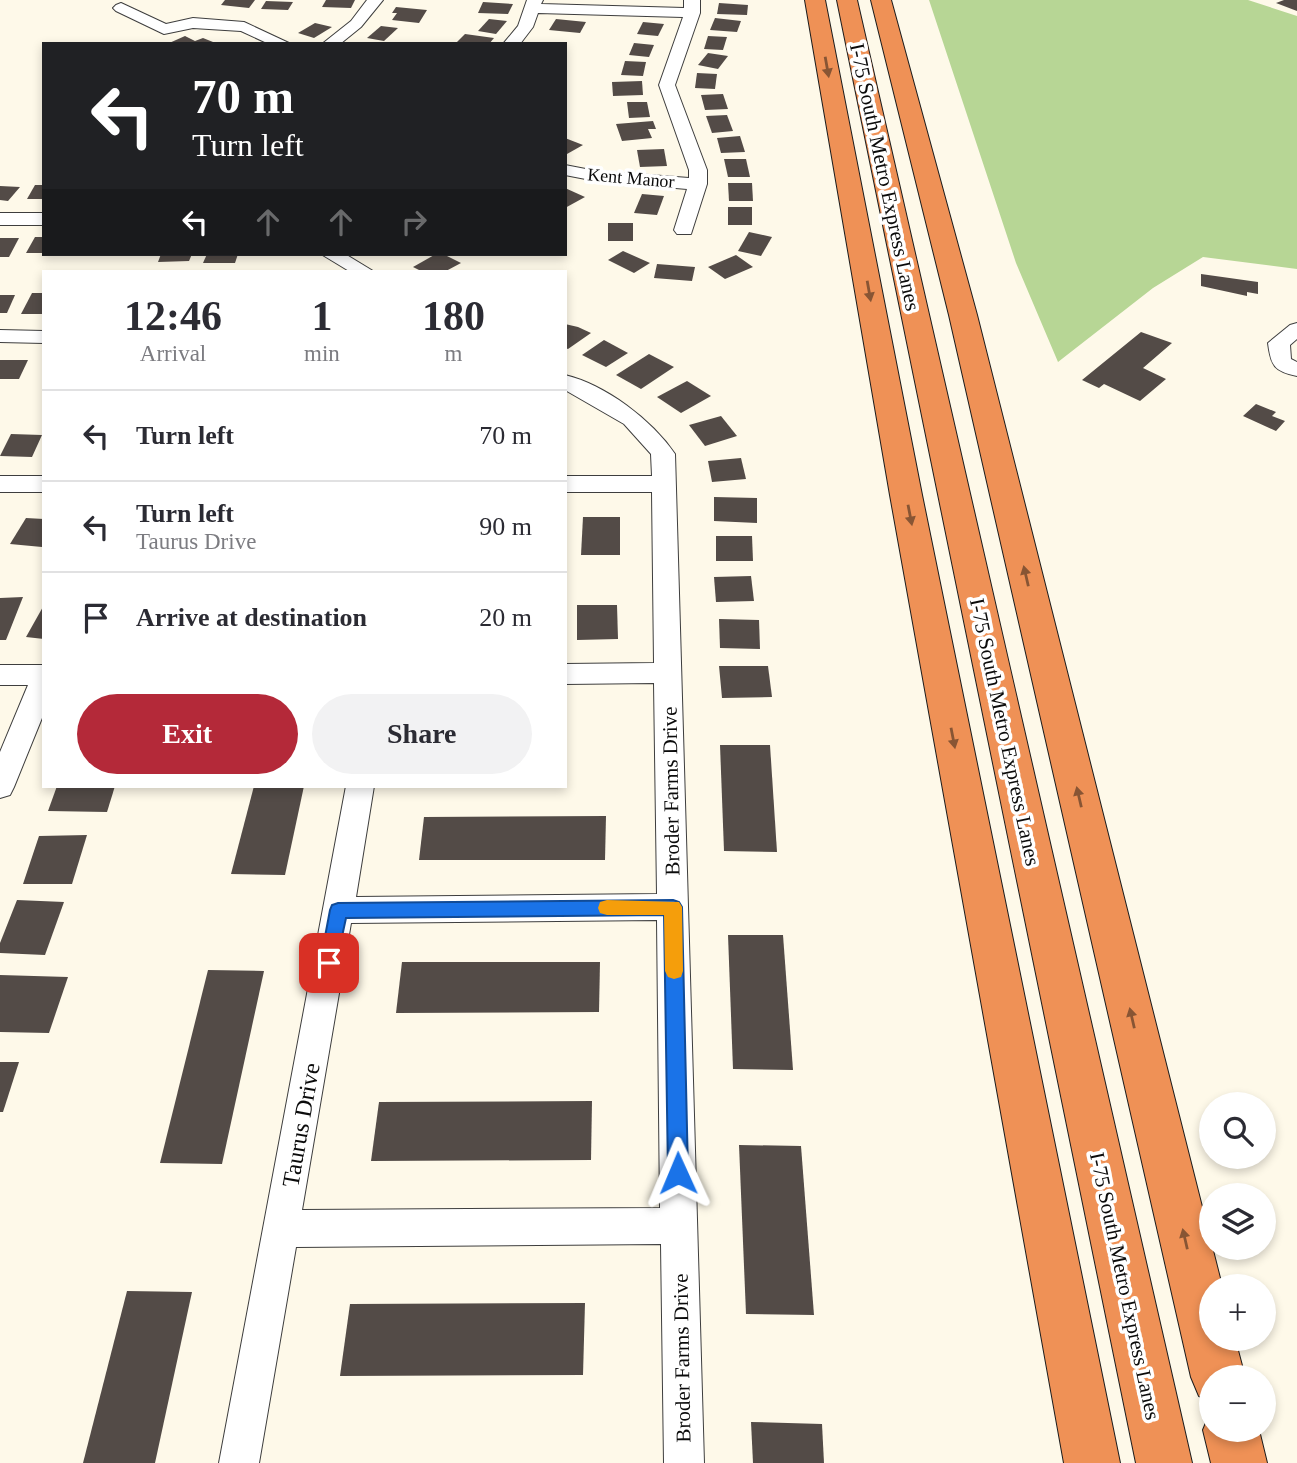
<!DOCTYPE html>
<meta charset="utf-8">
<style>
:root{--surface:#fff;--page:#f2f2f3;--text:#2b2b33;--muted:#7c7c81;--line:#e1e1e2;--accent:#b42939}
body{margin:0;font-family:Georgia,serif;background:var(--page);color:var(--text);height:100vh;display:flex;flex-direction:column;font-size:26px;white-space:nowrap}
*{box-sizing:border-box;margin:0}
p{font-size:23px;color:var(--muted)}
.icon{flex:none;width:38px;height:38px;fill:none;stroke:currentColor;stroke-width:2;stroke-linecap:round;stroke-linejoin:round}
.map{position:relative;flex:1;overflow:hidden}
.sheet{position:absolute;left:42px;top:270px;width:525px;height:518px;display:flex;flex-direction:column;background:var(--surface);border-radius:0px;box-shadow:0 4px 10px #0003}
.sheet>*{flex:none}
.banner{position:absolute;left:42px;top:42px;width:525px;height:214px;border-radius:0px;box-shadow:0 4px 10px #0003;background:#202124;color:#fff;overflow:hidden}
.buttons{position:absolute;left:1199px;top:1092px;display:grid;gap:14px}
.buttons a{display:grid;place-items:center;width:77px;height:77px;border-radius:50%;background:var(--surface);box-shadow:0 4px 10px #0003;font-size:35px}
.pin{position:absolute;display:grid;place-items:center;width:60px;height:60px;color:#fff;margin:-30px;border-radius:14px;box-shadow:0 4px 10px #0006}
.me{position:absolute;width:77px;margin:-38px;rotate:359deg;stroke-linejoin:round;filter:drop-shadow(0 0 5px #0008)}
.turn{display:flex;align-items:center;gap:24px;height:147px;padding:0 35px;font-size:32px}
.turn .icon{width:91px;height:91px;stroke-width:2.5}
.turn b{display:block;font-size:49px;line-height:60px}
.lanes{display:flex;align-items:center;height:66px;padding:0 35px;background:#0003;justify-content:center;gap:35px;direction:ltr}
.lanes .off{opacity:.35}
.eta{display:flex;justify-content:space-evenly;align-items:center;height:119px;text-align:center}
.eta b{font-size:42px;font-weight:600;line-height:49px}
.button{display:flex;gap:14px;margin-top:auto;padding:14px 35px}
.button a{flex:1;height:80px;border-radius:42px;background:var(--accent);color:#fff;font-size:28px;font-weight:600;line-height:80px;text-align:center}
.button a+a{background:var(--page);color:var(--text)}
ul{padding:0;list-style:none}
li{display:flex;align-items:center;gap:21px;height:91px;padding:0 35px;border-top:2px solid var(--line)}
li div{flex:1}
li b{display:block;font-size:26px}
li em{font-style:normal}
.map>svg:first-child{display:block}
</style>
<div class="map">
<svg width="1297" height="1463" viewBox="0 0 1297 1463">
<rect width="100%" height="100%" fill="#fef9e9"/>
<path fill="#b7d695" d="M929,0H1248L1297,16V269L1203,257L1153,288L1058,362L1016,263Z"/>
<g fill="#534b47">
<path d="M225,0H255L249,8L221,5Z"/>
<path d="M326,0H355L351,8L322,7Z"/>
<path d="M1284,0H1297V11L1276,3Z"/>
<path d="M266,1L293,2L288,10L261,9Z"/>
<path d="M483,2L513,4L508,14L478,13Z"/>
<path d="M719,3L748,5L747,15L717,14Z"/>
<path d="M396,7L427,10L419,23L392,20L397,13H392Z"/>
<path d="M715,18L741,21L737,32L710,30Z"/>
<path d="M489,19L507,21L496,34L478,31Z"/>
<path d="M556,19L586,22L580,33L549,30Z"/>
<path d="M643,22L664,24L658,36L637,34Z"/>
<path d="M315,23L332,27L314,38L298,33Z"/>
<path d="M381,26L398,28L384,41L367,38Z"/>
<path d="M465,34L494,38L489,44H455Z"/>
<path d="M185,36L195,41L203,38L213,42L167,44Z"/>
<path d="M708,36L727,37L723,50L704,49Z"/>
<path d="M634,43L654,45L649,57L629,55Z"/>
<path d="M708,53L728,56L718,69L698,65Z"/>
<path d="M625,61L646,62L643,76L621,75Z"/>
<path d="M697,73L717,74L715,89L695,88Z"/>
<path d="M642,81L643,95L613,96L612,82Z"/>
<path d="M723,94L728,109L705,110L701,95Z"/>
<path d="M627,102H647L650,117L629,118Z"/>
<path d="M727,115L733,131L712,133L706,116Z"/>
<path d="M653,121L656,129H648L652,138L622,141L616,124Z"/>
<path d="M740,136L745,152L721,153L717,138Z"/>
<path d="M565,138L583,145L567,154Z"/>
<path d="M664,149L667,166L640,167L637,150Z"/>
<path d="M724,159H746L750,177H728Z"/>
<path d="M728,183H752L753,201H729Z"/>
<path d="M35,185H44V199H27Z"/>
<path d="M0,186L20,187L8,201L0,200Z"/>
<path d="M565,188L585,197L565,208Z"/>
<path d="M642,194L664,196L657,215L634,213Z"/>
<rect x="728" y="207" width="24" height="18"/>
<rect x="608" y="223" width="25" height="18"/>
<path d="M749,232L772,237L761,256L738,251Z"/>
<path d="M35,237H44V253H26Z"/>
<path d="M0,238H19L9,257H0Z"/>
<path d="M623,251L650,263L634,273L608,260Z"/>
<path d="M161,254H192L189,261L158,262Z"/>
<path d="M207,254H238L235,263H203Z"/>
<path d="M436,254H443L461,263L446,271H421L413,267Z"/>
<path d="M736,255L753,267L725,279L708,267Z"/>
<path d="M657,264L695,267L692,281L654,278Z"/>
<path d="M1201,274L1258,282V294L1247,292V296L1201,286Z"/>
<path d="M32,293H44V314H21Z"/>
<path d="M0,295H15L7,313H0Z"/>
<path d="M565,324L578,327L591,333L568,349L565,348Z"/>
<path d="M1141,332L1172,343L1143,368L1166,379L1140,401L1104,384L1099,388L1082,380Z"/>
<path d="M604,340L628,353L606,367L582,355Z"/>
<path d="M649,354L674,367L641,389L616,375Z"/>
<path d="M0,360H28L19,379H0Z"/>
<path d="M687,381L711,396L681,413L657,397Z"/>
<path d="M1256,404L1276,412L1272,416L1285,421L1276,431L1243,416Z"/>
<path d="M721,416L737,436L705,446L689,425Z"/>
<path d="M11,434L42,435L32,457L0,456Z"/>
<path d="M741,458L746,479L712,482L708,461Z"/>
<path d="M714,497L757,498V523L714,521Z"/>
<path d="M583,517H620V555H581Z"/>
<path d="M26,518L44,519L42,547L10,544Z"/>
<path d="M716,536H752L753,561H716Z"/>
<path d="M751,576L754,601L716,602L714,577Z"/>
<path d="M23,597L6,640H0V598Z"/>
<path d="M44,605V639L26,637Z"/>
<path d="M577,605H617L618,639L577,640Z"/>
<path d="M719,619L759,620L760,649L720,648Z"/>
<path d="M719,666H768L772,697L722,698Z"/>
<path d="M720,745H770L777,852L724,851Z"/>
<path d="M57,786H115L107,812L48,811Z"/>
<path d="M254,786H304L285,875L231,874Z"/>
<path d="M606,816L605,860H419L424,817Z"/>
<path d="M87,835L72,884H23L39,836Z"/>
<path d="M17,900L64,902L45,955L0,953V943Z"/>
<path d="M728,935H783L793,1070L733,1069Z"/>
<path d="M402,962H600L599,1012L396,1013Z"/>
<path d="M208,970L264,971L222,1164L160,1163Z"/>
<path d="M0,975L68,977L49,1033L0,1032Z"/>
<path d="M0,1062H19L3,1112H0Z"/>
<path d="M592,1101L591,1160L371,1161L379,1102Z"/>
<path d="M739,1145L801,1146L814,1315L746,1314Z"/>
<path d="M127,1291L192,1292L155,1463H83Z"/>
<path d="M585,1303L583,1375L340,1376L350,1304Z"/>
<path d="M751,1422L822,1424L824,1463H753Z"/>
</g>
<g fill="none" stroke-linecap="round" stroke-linejoin="round">
<defs>
<g id="minor">
<path d="M367,0H383L361,27L340,44H322L351,21Z"/>
<path d="M527,0H543L541,4L684,8V0H700V13L675,85L707,170V184L691,234H677L674,230L687,189L596,181L565,175V165L596,171L689,178V170L659,85L683,17L538,13L533,27L520,44H503L518,26Z"/>
<path d="M121,3L166,24L193,18L244,22L291,44H269L241,31L193,28L164,34L116,11L113,8L116,5Z"/>
<rect x="0" y="213" width="44" height="12"/>
<path d="M321,254H345L373,271H349Z"/>
<path d="M1297,323V339L1290,345L1291,359L1297,362V376C1274,371 1271,366 1268,343L1290,325Z"/>
<path d="M0,330L44,331V343L0,342Z"/>
<path d="M565,375C606,385 652,420 675,454L704,1463H664L661,1244L296,1247L259,1463H219L346,786H374L356,897L657,894L654,683L565,684V664L654,663L652,492H565V476H652L651,454L624,424L565,390ZM657,920L660,1208L302,1210L351,923Z"/>
<rect x="0" y="476" width="44" height="16"/>
<path d="M0,665H44V713L14,787L10,795L0,798V752L28,685H0Z"/>
</g>
<g id="highway">
<path d="M805,0H825L922,495L1120,1463H1064L890,495Z"/>
<path d="M837,0H857L1192,1463H1136Z"/>
<path d="M871,0H891L977,315L1222,1286H1211V1339H1235L1245,1377H1211V1401L1199,1396L1191,1377L949,315Z"/>
<path d="M1211,1411V1430H1259L1267,1463H1211L1203,1430Z"/>
</g>
</defs>
<use href="#minor" stroke="#3e3e3e" stroke-width="2"/>
<use href="#highway" stroke="#1c1c1c" stroke-width="2"/>
<use href="#minor" fill="#fff" fill-rule="evenodd"/>
<use href="#highway" fill="#ef9156" fill-rule="evenodd"/>
</g>
<defs><path id="oneway-solid" d="M-6-.8H1V-3.2L6.5 0L1 3.2V.8H-6Z" transform="scale(1.75)"/></defs>
<g fill="#885534">
<use href="#oneway-solid" transform="translate(827 67) rotate(80)"/>
<use href="#oneway-solid" transform="translate(869 291) rotate(80)"/>
<use href="#oneway-solid" transform="translate(910 515) rotate(79)"/>
<use href="#oneway-solid" transform="translate(1026 576) rotate(-103)"/>
<use href="#oneway-solid" transform="translate(953 738) rotate(79)"/>
<use href="#oneway-solid" transform="translate(1079 797) rotate(-103)"/>
<use href="#oneway-solid" transform="translate(1132 1018) rotate(-103)"/>
<use href="#oneway-solid" transform="translate(1185 1239) rotate(-103)"/>
</g>
<path fill="#1a73e8" stroke="#114b97" stroke-width="2" d="M673,900L679,902L682,907L688,1173L685,1180L678,1183L671,1180L668,1173L664,915L346,918L335,969L329,971L323,969L320,963L330,910L332,905L338,903Z"/>
<path fill="#f59e0b" d="M607,900L679,902L682,907L683,971L681,977L674,979L668,977L665,971L664,915H607L600,913L598,908L600,902Z"/>
<g text-anchor="middle" stroke-width="7" stroke-linejoin="round" paint-order="stroke">
<g font-size="18" fill="#0b0b0b" stroke="#fff">
<text transform="translate(631 178) rotate(5)" y="6">Kent Manor</text>
</g>
<g font-size="21" fill="#0b0b0b" stroke="#fff">
<text transform="translate(885 177) rotate(78)" y="7">I-75 South Metro Express Lanes</text>
<text transform="translate(1005 732) rotate(78)" y="7">I-75 South Metro Express Lanes</text>
<text transform="translate(671 791) rotate(-91)" y="7">Broder Farms Drive</text>
<text transform="translate(1125 1286) rotate(78)" y="7">I-75 South Metro Express Lanes</text>
<text transform="translate(682 1358) rotate(-91)" y="7">Broder Farms Drive</text>
</g>
<g font-size="24" fill="#0b0b0b" stroke="#fff">
<text transform="translate(301 1125) rotate(-80)" y="8">Taurus Drive</text>
</g>
</g>
</svg>
<div class="buttons">
<a><svg class="icon" aria-label="search" viewBox="0 0 24 24"><circle cx="10" cy="10" r="6"/><path d="M15 15l6 6"/></svg></a>
<a><svg class="icon" aria-label="layers" viewBox="0 0 24 24"><path d="M12 4l9 5-9 5-9-5zM3 14l9 5 9-5"/></svg></a>
<a>+</a>
<a>−</a>
</div>
<div class="pin" style="left:329px;top:963px;background:#d93025"><svg class="icon" aria-label="arrive" viewBox="0 0 24 24"><path d="M6 21V4h12l-3 4 3 4H6"/></svg></div>
<svg class="me" style="left:678px;top:1173px" viewBox="-20 -20 40 40"><path d="M0-17L14 15 0 8-14 15z" fill="#1a73e8" stroke="#fff" stroke-width="4"/></svg>
<div class="banner">
<div class="turn"><svg class="icon" aria-label="left" viewBox="0 0 24 24"><path d="M17 20v-9H6M10 6l-5 5 5 5"/></svg><div><b>70 m</b>Turn left</div></div>
<div class="lanes"><svg class="icon" aria-label="left" viewBox="0 0 24 24"><path d="M17 20v-9H6M10 6l-5 5 5 5"/></svg><svg class="icon off" aria-label="ahead" viewBox="0 0 24 24"><path d="M12 20V5M6 11l6-6 6 6"/></svg><svg class="icon off" aria-label="ahead" viewBox="0 0 24 24"><path d="M12 20V5M6 11l6-6 6 6"/></svg><svg class="icon off" aria-label="right" viewBox="0 0 24 24"><path d="M7 20v-9h11M14 6l5 5-5 5"/></svg></div>
</div>
<section class="sheet">
<div class="eta">
<div><b>12:46</b><p>Arrival</p></div>
<div><b>1</b><p>min</p></div>
<div><b>180</b><p>m</p></div>
</div>
<ul>
<li><svg class="icon" aria-label="left" viewBox="0 0 24 24"><path d="M17 20v-9H6M10 6l-5 5 5 5"/></svg><div><b>Turn left</b></div><em>70 m</em></li>
<li><svg class="icon" aria-label="left" viewBox="0 0 24 24"><path d="M17 20v-9H6M10 6l-5 5 5 5"/></svg><div><b>Turn left</b><p>Taurus Drive</p></div><em>90 m</em></li>
<li><svg class="icon" aria-label="arrive" viewBox="0 0 24 24"><path d="M6 21V4h12l-3 4 3 4H6"/></svg><div><b>Arrive at destination</b></div><em>20 m</em></li>
</ul>
<div class="button"><a>Exit</a><a>Share</a></div>
</section>
</div>
